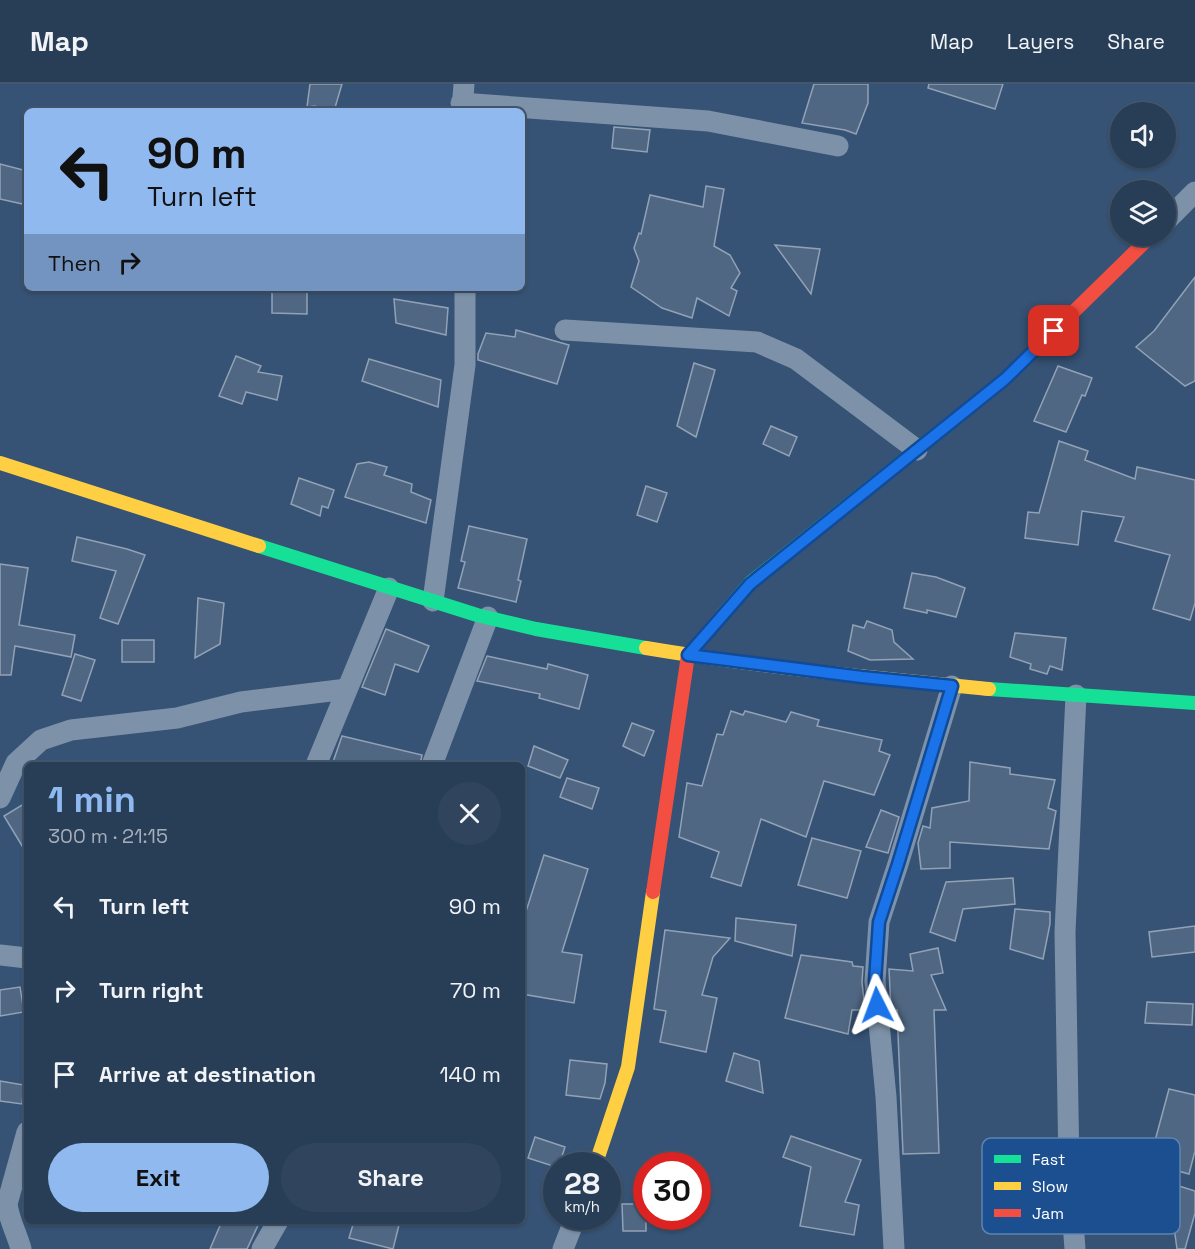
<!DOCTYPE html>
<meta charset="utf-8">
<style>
:root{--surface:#283e57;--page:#30455d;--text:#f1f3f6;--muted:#a5aeba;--line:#44576d;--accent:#90b9f0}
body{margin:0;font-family:"Space Grotesk",sans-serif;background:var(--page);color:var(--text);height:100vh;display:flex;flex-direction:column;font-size:22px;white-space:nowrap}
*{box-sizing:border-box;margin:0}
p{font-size:20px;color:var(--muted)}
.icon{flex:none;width:33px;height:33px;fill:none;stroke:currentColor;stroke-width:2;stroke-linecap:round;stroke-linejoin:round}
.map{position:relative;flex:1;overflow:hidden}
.panel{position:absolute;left:24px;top:678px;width:501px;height:462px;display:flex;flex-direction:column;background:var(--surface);border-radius:9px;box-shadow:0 2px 4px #0004,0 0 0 2px var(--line)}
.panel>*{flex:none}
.top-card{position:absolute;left:24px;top:24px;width:501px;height:183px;border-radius:9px;box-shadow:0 2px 4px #0004,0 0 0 2px var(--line);background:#90b9f0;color:#111;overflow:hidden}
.fabs{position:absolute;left:1110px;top:18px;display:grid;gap:12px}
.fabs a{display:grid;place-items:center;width:66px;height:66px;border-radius:50%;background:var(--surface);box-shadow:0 2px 4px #0004,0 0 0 2px var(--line);font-size:30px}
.speed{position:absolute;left:543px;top:1068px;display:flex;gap:12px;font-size:30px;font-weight:700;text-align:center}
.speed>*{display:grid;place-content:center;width:78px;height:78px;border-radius:50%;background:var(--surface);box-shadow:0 2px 4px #0004,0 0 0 2px var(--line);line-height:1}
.speed small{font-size:15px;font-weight:400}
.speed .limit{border:9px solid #d22;background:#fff;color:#111}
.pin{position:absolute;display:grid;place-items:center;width:51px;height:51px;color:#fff;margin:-26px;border-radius:12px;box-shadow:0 3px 9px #0006}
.me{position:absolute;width:66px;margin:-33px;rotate:357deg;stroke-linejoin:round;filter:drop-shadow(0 0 4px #0008)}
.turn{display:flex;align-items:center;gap:21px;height:126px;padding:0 24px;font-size:27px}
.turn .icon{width:78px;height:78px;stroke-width:2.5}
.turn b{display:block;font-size:42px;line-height:51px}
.then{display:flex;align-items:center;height:57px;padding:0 24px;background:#0003;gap:12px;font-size:22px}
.round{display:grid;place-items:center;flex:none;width:63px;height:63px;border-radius:32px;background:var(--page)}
.overview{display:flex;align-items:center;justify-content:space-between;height:102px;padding:0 24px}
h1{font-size:36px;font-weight:700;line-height:45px;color:var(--accent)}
.cta{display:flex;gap:12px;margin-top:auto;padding:12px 24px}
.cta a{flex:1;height:69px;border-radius:36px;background:var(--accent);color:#111;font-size:24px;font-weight:700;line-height:69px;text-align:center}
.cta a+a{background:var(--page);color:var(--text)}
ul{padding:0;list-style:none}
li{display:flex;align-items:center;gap:18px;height:84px;padding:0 24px}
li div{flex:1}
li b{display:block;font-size:22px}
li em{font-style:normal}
header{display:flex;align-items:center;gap:36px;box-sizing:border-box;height:84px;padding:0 30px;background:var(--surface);border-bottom:2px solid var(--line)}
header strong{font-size:28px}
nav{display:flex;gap:33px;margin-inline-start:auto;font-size:21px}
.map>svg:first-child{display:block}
</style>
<header>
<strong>Map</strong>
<nav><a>Map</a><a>Layers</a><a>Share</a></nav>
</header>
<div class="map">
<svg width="1195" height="1165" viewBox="0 0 1195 1165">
<rect width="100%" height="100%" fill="#365274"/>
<g fill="#506783" stroke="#92a2b6" stroke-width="1.5">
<path d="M310,0H342L334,27H314L315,22L307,23Z"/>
<path d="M814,0H868V19L856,50L845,46L802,39Z"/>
<path d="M929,0H1003L995,25L928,4Z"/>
<path d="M614,43L650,46L647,68L612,64Z"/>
<path d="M0,80L27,87V121L0,115Z"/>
<path d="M706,102L724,105L714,162L730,171L740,189L731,204L737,207L729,232L697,214L692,234L662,224L631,203L639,177L634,164L639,149L641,150L650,111L703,123Z"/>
<path d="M775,161L820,165L811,210Z"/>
<path d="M1195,193V297L1185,302L1136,263L1154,247Z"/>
<path d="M272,204H307V230L272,229Z"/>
<path d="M394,215L448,224L446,251L396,239Z"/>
<path d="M516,246L569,261L557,300L478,276V270L486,249L515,253Z"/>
<path d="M236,272L261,282L258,288L282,292L277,316L246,308L242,320L219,312Z"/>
<path d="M369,275L441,296L438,323L362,297Z"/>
<path d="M694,279L715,286L696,353L677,342Z"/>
<path d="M1058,282L1092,294L1085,312L1082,311L1066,348L1034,337Z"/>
<path d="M771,342L797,353L789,372L763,360Z"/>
<path d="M1059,357L1088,367L1085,376L1135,395L1137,383L1195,396V519L1190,536L1153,525L1170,471L1115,457L1124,433L1082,427L1078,461L1025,454L1028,428L1039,429Z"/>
<path d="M369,378L387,383L384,391L412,400L411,408L431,416L426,439L345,413L357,380Z"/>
<path d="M299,394L334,406L328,424L322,422L320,432L291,420Z"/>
<path d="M646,402L667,409L657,438L637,431Z"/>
<path d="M469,442L527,455L518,496L521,497L516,518L458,504L465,478L461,477Z"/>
<path d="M77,453L127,465L145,471L118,540L100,534L116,487L72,477Z"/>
<path d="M0,480L28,484L19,541L75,551L71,573L15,562L11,591H0Z"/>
<path d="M912,489L936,493L965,504L956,533L927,526V529L904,524Z"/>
<path d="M198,514L224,519L220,560L195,574Z"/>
<path d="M867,537L892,546L894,558L913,575L870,576L848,567L853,541L864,544Z"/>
<path d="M386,545L429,562L418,588L395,580L385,611L362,603Z"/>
<path d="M1015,549L1066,554L1062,586L1050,582L1047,590L1030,585L1031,580L1010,573Z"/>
<rect x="122" y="556" width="32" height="22"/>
<path d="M75,570L95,576L81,617L62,611Z"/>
<path d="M487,572L547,585L548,580L588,591L579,625L539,614L540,610L477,597Z"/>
<path d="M731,627L743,631L745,627L786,638L791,628L819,636L817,642L882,656L879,667L890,671L874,711L824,697L806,753L761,735L741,802L711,793L719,768L679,753L687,699L702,702L717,650L723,651Z"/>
<path d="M632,639L654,647L644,672L623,662Z"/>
<path d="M342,652L422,671L420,681H332Z"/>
<path d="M534,662L568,676L560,694L528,682Z"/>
<path d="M970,678L1010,684V690L1055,696L1048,724L1056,727L1049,765L950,758V784L921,785L918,759L923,742L930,744L932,724L969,717Z"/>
<path d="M567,694L599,704L592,725L560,713Z"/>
<path d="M27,718V770L4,732Z"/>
<path d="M881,726L899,733L888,769L866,763Z"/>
<path d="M812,754L861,767L847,814L798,801Z"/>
<path d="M544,771L588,785L562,868L582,871L574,919L522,910V840Z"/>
<path d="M1013,794L1015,820L963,825L955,857L930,848L946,798Z"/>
<path d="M1015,825L1050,828V840L1043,875L1010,865Z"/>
<path d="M736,834L796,841L792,872L735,857Z"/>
<path d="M1195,842V868L1152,873L1149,848Z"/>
<path d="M665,846L730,854L713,873L702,911L717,914L706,968L660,958L666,927L654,925Z"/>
<path d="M938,864L943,889L931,891L946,926H934L939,1069L903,1070L897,926H891L889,885L913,887L910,870Z"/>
<path d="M801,871L852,878L853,882L863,883L862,898L865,926H852L848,950L785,934Z"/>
<path d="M20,903L24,928L0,932V906Z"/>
<path d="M1147,918L1193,920L1192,941L1145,939Z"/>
<path d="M734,969L759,977L763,1009L726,997Z"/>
<path d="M570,976L607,980L605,999L600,1015L566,1011Z"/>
<path d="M0,997L24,1001L22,1020L0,1017Z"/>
<path d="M1169,1005L1195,1011V1067L1189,1090L1149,1079Z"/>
<path d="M791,1052L861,1076L845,1118L859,1121L854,1151L800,1142L811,1083L783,1073Z"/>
<path d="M535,1053L565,1063L559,1082L556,1083L528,1074Z"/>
<path d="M1179,1102L1195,1107V1129L1185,1165H1177L1174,1143L1168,1141Z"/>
<path d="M622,1120H646V1147H623Z"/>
<path d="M222,1137H260L247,1165H210Z"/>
<path d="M354,1137H400L393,1165L349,1154Z"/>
</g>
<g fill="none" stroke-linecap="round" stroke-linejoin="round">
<g stroke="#7d92a8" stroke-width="21">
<path d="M461,19L708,37L838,62"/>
<path d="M462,27L464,0"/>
<path d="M1166,137L1195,108"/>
<path d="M565,246L757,258L796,275L917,366"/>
<path d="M433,517L465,281V204"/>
<path d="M316,681L389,504"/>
<path d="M432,681L488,533"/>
<path d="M0,714L16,679L41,656L71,646L177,634L241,618L347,605"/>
<path d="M0,871L27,874"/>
<path d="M21,1165C17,1150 9,1136 7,1120L27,1048"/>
<path d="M262,1165L278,1137"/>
<path d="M563,1165L576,1132"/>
<path d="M894,1165L886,1013L875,897L879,838L898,780L952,602"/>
<path d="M1075,1165L1069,1084L1065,848L1076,611"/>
</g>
<g stroke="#16e098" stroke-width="14">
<path d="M259,462L477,531L536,545L646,564"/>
<path d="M723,530L750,499L959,332"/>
<path d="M989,605L1195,619"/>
</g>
<g stroke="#ffcf43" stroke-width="14">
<path d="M0,379L259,462"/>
<path d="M646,564C759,583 875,594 989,605"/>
<path d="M595,1082L628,983L653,808"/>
</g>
<g stroke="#f24e42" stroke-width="14">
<path d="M959,332L1005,295L1151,152"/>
<path d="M653,808L688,571L723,530"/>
</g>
</g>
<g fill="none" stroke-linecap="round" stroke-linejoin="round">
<defs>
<path id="route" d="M877,921L875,897L879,838L898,780L952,602L862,593L688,571L750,500L1005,295L1054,247"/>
</defs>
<use href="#route" stroke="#114b97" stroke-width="15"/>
<use href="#route" stroke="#1a73e8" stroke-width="10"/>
</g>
<rect x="982" y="1054" width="198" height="96" rx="9" fill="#1b4f8f" stroke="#5f84b1" stroke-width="1.5"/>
<rect x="994" y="1071" width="27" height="8" fill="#16e098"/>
<rect x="994" y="1098" width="27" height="8" fill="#ffcf43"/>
<rect x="994" y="1125" width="27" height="8" fill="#f24e42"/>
<g font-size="16" fill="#fff">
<text x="1032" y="1081">Fast</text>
<text x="1032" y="1108">Slow</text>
<text x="1032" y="1135">Jam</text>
</g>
</svg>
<div class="fabs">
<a><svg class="icon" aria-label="sound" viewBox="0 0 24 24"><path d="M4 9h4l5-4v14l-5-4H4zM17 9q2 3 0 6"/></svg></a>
<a><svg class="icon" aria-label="layers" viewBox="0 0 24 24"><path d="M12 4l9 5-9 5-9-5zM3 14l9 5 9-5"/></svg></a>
</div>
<div class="speed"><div>28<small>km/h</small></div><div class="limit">30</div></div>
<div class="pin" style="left:1054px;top:247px;background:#d93025"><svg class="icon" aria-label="arrive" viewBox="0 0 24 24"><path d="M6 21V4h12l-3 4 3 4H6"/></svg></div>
<svg class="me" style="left:877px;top:921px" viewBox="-20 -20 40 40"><path d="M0-17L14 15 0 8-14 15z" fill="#1a73e8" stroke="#fff" stroke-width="4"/></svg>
<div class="top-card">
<div class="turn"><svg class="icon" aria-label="left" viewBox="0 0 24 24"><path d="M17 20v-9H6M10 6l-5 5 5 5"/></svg><div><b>90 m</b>Turn left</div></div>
<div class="then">Then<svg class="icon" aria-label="right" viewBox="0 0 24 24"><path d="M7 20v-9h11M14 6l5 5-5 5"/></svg></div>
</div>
<section class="panel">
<div class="overview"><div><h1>1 min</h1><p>300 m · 21:15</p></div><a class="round"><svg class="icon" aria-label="close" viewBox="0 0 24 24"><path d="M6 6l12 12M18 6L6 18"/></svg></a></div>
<ul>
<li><svg class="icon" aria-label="left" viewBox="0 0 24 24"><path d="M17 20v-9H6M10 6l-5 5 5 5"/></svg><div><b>Turn left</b></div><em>90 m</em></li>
<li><svg class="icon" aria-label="right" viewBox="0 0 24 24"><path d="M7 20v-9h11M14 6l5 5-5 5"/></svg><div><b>Turn right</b></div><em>70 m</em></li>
<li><svg class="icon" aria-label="arrive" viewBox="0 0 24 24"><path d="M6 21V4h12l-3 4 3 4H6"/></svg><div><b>Arrive at destination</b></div><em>140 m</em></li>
</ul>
<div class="cta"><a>Exit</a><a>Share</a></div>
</section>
</div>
